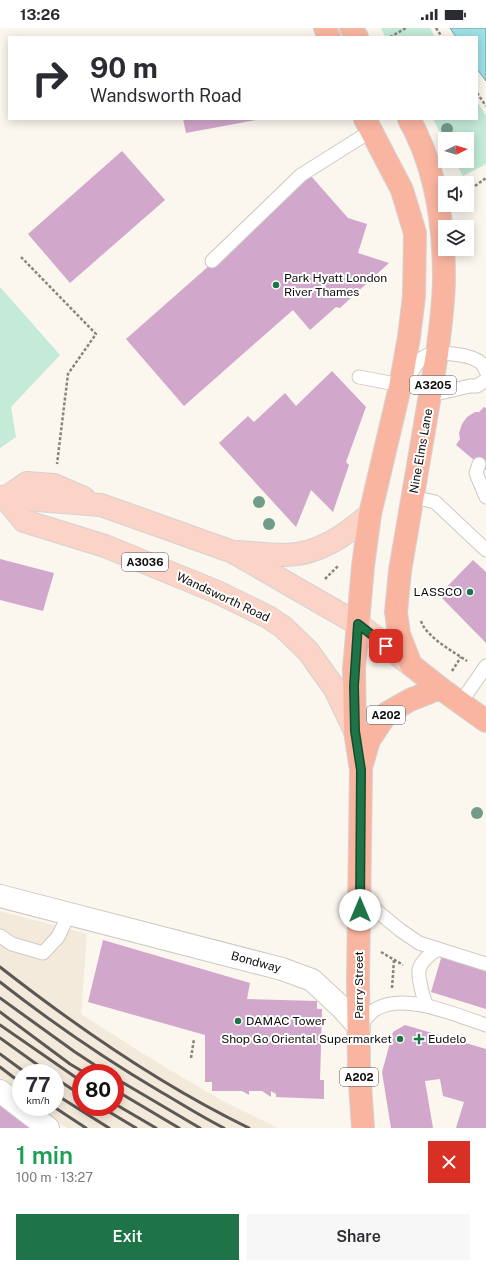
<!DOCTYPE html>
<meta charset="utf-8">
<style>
:root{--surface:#fff;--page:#f7f7f7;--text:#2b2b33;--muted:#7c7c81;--accent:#1e7447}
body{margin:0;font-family:"Public Sans",sans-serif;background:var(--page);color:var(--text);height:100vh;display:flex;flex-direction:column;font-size:15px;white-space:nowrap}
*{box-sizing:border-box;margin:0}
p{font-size:13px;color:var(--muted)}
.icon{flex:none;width:22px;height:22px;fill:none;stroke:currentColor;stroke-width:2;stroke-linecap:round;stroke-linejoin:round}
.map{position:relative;height:1100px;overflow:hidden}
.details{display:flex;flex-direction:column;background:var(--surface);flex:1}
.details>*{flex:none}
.top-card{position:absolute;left:8px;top:8px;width:470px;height:84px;border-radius:0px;box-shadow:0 2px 10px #0003;background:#fff;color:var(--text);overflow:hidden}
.needle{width:26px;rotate:85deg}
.fabs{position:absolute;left:438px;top:104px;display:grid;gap:8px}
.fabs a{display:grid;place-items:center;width:36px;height:36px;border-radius:0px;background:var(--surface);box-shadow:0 2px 10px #0003;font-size:20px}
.speed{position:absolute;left:12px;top:1036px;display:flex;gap:8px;font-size:20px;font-weight:700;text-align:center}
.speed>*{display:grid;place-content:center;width:52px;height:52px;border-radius:50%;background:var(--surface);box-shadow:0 2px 10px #0003;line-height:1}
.speed small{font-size:10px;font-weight:400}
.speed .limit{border:6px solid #d22;background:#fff;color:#111}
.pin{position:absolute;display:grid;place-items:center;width:34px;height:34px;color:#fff;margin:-17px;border-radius:8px;box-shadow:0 2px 6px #0006}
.me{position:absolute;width:44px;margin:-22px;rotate:0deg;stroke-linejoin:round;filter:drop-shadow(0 0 3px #0008)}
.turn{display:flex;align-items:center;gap:14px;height:84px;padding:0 16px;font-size:18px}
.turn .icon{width:52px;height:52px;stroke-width:2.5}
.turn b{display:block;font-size:28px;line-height:34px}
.round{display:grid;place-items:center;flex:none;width:42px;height:42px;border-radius:0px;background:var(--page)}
.headline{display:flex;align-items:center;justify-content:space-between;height:68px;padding:0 16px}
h1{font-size:24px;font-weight:600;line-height:30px;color:#1e9e55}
.primary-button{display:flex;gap:8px;margin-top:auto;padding:8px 16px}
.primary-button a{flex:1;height:46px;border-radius:0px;background:var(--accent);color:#fff;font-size:16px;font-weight:600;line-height:46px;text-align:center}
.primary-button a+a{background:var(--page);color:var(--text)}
.status{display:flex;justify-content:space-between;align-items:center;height:28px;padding:0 20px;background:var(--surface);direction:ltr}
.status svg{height:11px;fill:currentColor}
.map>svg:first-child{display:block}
</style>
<div class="status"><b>13:26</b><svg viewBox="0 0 49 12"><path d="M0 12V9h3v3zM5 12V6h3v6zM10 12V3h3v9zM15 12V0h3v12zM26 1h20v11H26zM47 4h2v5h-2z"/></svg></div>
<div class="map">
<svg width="486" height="1100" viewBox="0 0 486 1100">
<rect width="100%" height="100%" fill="#fbf6ee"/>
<path fill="#f4eadc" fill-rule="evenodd" d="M0,883L87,906L81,986L150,1030L221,1072L278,1100H67L53,1091L0,1071ZM21,1045H55V1079H21ZM81,1045H115V1079H81Z"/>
<g fill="#c4ead8">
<path d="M381,0H430L435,9H385Z"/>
<path d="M477,74L486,87V136L463,148L455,133H467V111H445V114L433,91H477Z"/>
<path d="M0,259L60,327L11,379L16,409L0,420Z"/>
</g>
<path fill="#9ce1e6" stroke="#71a1a4" d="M450,0H486V53L477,41V9H456Z"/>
<g fill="#d1a7cb">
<path d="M183,91H256V92L186,105Z"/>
<path d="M122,123L165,172L70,255L28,206Z"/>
<path d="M311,148L348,190L367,196L358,225L389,235L340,280L336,279L310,302L293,282L184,378L126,311Z"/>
<path d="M332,343L366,379L346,434L349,437L333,484L311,462L296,499L219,415L248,388L254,394L285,365L296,378Z"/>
<path d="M484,379L486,380V442L456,417L460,411L459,405L462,396L467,389L475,384H479Z"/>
<path d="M0,531L54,545L43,583L0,572Z"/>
<path d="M473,532L486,544V615L439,567Z"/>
<path d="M103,912L250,955L247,971L317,973V981H322L320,1052H324V1071L276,1069V1066L271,1063V1069L262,1063H249V1067L242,1063H212V1054H205V1007L88,974Z"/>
<path d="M442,927L486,940V981L431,964Z"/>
<path d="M405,997L486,1021V1100H456L464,1074L443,1068L440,1051L425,1053L433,1100H391L382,1044L393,1004Z"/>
<path d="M0,1076L31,1100H0Z"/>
</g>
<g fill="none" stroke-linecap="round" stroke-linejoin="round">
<defs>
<g id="lane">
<path d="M212,233L301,147L371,103"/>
<path d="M359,349L401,357"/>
<path d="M406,354C411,347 416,333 424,329C435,322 471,326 481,335C483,337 485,341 486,343"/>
<path d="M431,367L470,358H477L486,352"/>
<path d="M479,436L476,445L486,469"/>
<path d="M413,469L435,474L486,522"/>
<path d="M461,674L486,638"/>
<path d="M360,869L400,902L419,915L486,936"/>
<path d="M0,908L12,916L43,925L58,909L69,886"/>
<path d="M427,978C423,970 418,950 419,942C421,933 431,925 438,921"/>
<path d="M359,999C364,993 370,984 376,981C406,964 455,987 486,997"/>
</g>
<g id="street">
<path d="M0,868L282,941L312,952L342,980L359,999"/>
<path d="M0,1063L48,1100"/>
</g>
<g id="primary">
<path d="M0,469L101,477L233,524L358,596L411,637"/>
<path d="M5,470L24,493L105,518L217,564L268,589L283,599L308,623L335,661L355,703"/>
<path d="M5,470L27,455L54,457L84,470"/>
<path d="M238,524C254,525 269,527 285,527C318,527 346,507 370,486"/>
</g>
<g id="highway">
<path d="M325,0L329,9"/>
<path d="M351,0L357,9"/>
<path d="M409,91C436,139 444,196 444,250C444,276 440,301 437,326L400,543L396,584L399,606L411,637L440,660L486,693"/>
<path d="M362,736L369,712L387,685L410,672L440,660"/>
<path d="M363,1100L359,1041L358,952L361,742L355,703L354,641L363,538L370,486L400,359L409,309L414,268L415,205L402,162L365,91"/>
</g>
</defs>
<use href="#lane" stroke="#cec9c2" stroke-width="15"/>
<use href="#street" stroke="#cec9c2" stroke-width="24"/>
<use href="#primary" stroke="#d4d3d3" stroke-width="24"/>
<use href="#highway" stroke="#d4d3d3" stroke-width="24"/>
<g stroke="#88847f" stroke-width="2.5" stroke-dasharray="3 2" stroke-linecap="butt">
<path d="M436,0L442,9"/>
<path d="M390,9L406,0"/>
<path d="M477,65L486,78"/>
<path d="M467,164L486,150"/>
<path d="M21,229L96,306L68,346L57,436"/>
<path d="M325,551L339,537"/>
<path d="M421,593C426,609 454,624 467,633"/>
<path d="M452,643L461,629"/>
<path d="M381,924L403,937"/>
<path d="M392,960L394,932"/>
<path d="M191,1030L194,1011"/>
</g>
<use href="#lane" stroke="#fff" stroke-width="13"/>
<use href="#street" stroke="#fff" stroke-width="22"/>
<use href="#primary" stroke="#fcd3c7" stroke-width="22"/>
<use href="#highway" stroke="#fab5a1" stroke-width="22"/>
<g stroke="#5c5955" stroke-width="3">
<path d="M0,939C78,1000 160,1057 249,1100"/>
<path d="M0,954C51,994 105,1031 161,1064C182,1076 202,1089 224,1100"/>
<path d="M0,970L75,1024L107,1045"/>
<path d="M0,984L70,1036L85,1045"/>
<path d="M0,997L81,1053"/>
<path d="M0,1010L49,1045"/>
<path d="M0,1026L26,1045"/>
<path d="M0,1039L21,1055"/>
<path d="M55,1050L81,1067"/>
<path d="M115,1050L200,1100"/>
<path d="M115,1062L179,1100"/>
<path d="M55,1066L109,1100"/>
<path d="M115,1076L156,1100"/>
<path d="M54,1079L86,1100"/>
<path d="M101,1079L136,1100"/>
</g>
</g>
<g fill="#739b8a">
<circle cx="447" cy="101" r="6"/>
<circle cx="259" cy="474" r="6"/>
<circle cx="269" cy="496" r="6"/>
<circle cx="477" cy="785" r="6"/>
</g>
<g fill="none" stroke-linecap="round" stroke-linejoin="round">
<defs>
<path id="route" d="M360,882L361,742L355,703L354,658L358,596L386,618"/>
</defs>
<use href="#route" stroke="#144b2e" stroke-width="10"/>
<use href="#route" stroke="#1e7447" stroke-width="7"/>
</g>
<g fill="#1e7447" stroke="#fff" stroke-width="1.5">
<circle cx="276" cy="257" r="4"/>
<circle cx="470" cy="564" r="4"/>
<circle cx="238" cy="993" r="4"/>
<circle cx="400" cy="1011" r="4"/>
<path d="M417 1005h4v4h4v4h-4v4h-4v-4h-4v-4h4z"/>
</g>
<g text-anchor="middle" stroke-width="4" stroke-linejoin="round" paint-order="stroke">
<g fill="#fff" stroke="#565554" stroke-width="1">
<rect x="410" y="348" width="46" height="18" rx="3"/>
<rect x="122" y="525" width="46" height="18" rx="3"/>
<rect x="367" y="678" width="38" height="18" rx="3"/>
<rect x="340" y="1040" width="38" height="18" rx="3"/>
</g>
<g font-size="11" font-weight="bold" fill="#0e0c0a">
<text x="433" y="361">A3205</text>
<text x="145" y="538">A3036</text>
<text x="386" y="691">A202</text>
<text x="359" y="1053">A202</text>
</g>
<g font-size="12" fill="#0e0c0a" stroke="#fff" text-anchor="start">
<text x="284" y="254">Park Hyatt London<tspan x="284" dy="14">River Thames</tspan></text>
<text x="462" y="568" text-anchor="end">LASSCO</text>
<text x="246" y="997">DAMAC Tower</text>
<text x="392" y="1015" text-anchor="end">Shop Go Oriental Supermarket</text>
<text x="428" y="1015">Eudelo</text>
</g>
<g font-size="12" fill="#0e0c0a" stroke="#fff">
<text transform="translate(421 423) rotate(-80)" y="4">Nine Elms Lane</text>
<text transform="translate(223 569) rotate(25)" y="4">Wandsworth Road</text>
<text transform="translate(256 934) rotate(15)" y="4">Bondway</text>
<text transform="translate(359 957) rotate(-90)" y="4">Parry Street</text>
</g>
</g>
</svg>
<div class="fabs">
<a><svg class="needle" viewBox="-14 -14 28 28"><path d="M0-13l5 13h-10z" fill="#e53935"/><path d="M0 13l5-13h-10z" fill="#7c7c81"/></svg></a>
<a><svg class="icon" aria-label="sound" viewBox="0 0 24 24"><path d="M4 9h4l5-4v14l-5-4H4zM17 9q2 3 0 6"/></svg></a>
<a><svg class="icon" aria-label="layers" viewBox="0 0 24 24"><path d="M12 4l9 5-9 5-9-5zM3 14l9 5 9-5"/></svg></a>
</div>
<div class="speed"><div>77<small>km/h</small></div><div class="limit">80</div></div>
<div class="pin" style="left:386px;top:618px;background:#d93025"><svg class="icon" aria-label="arrive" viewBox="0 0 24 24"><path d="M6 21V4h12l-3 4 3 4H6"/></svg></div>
<svg class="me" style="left:360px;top:882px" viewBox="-20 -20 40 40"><circle r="19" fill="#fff"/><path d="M0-13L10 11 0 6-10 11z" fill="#1e7447"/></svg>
<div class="top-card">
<div class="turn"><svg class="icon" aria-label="right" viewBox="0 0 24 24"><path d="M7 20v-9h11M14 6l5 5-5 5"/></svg><div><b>90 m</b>Wandsworth Road</div></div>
</div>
</div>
<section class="details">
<div class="headline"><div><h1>1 min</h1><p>100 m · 13:27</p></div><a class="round" style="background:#d93025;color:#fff"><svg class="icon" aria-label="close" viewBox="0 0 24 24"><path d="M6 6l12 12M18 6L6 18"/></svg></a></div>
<div class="primary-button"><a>Exit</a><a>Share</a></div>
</section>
